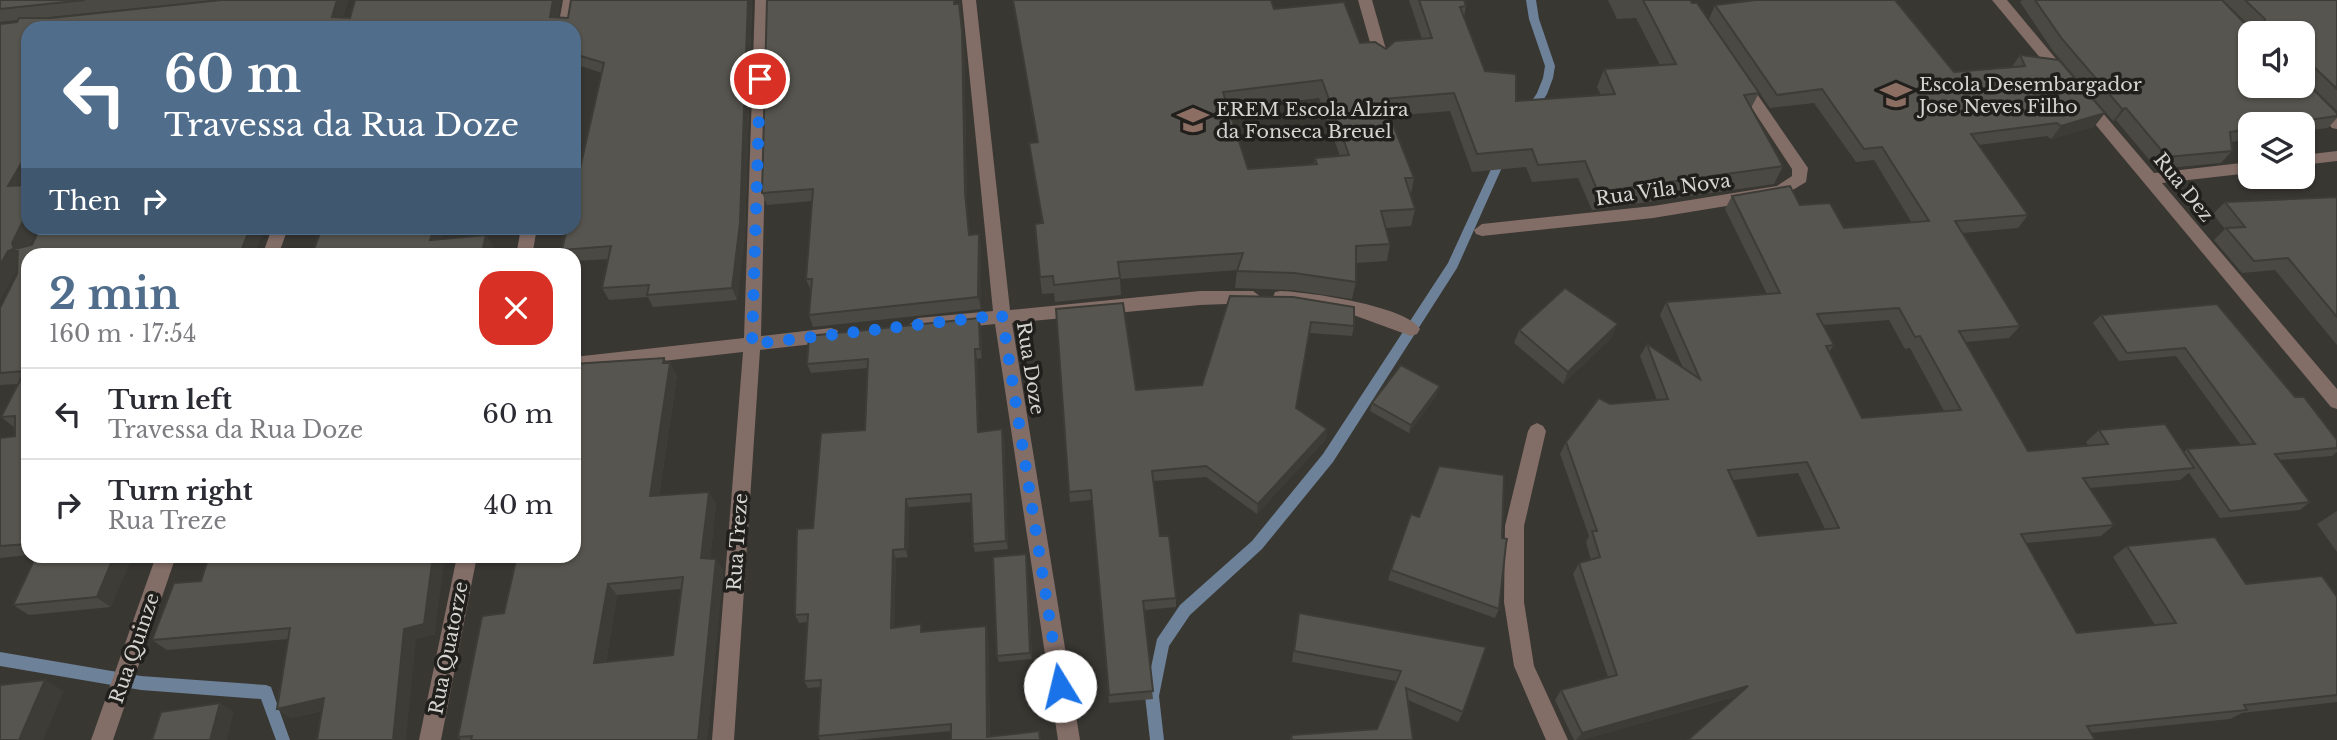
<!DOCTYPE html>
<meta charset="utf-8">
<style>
:root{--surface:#fff;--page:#f7f7f7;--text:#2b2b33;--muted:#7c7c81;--line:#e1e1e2;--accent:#506d8c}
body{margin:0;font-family:"Libre Baskerville",serif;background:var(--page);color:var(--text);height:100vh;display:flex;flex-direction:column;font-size:26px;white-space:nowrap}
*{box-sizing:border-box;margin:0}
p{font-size:23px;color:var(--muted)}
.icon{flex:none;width:38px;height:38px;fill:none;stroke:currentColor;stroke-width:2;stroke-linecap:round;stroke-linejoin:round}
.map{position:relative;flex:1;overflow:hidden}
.sheet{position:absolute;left:21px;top:248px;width:560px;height:315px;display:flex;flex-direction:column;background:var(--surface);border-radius:21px;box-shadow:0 2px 5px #0004}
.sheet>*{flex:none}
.top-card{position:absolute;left:21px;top:21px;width:560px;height:214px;border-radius:21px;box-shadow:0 2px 5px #0004;background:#506d8c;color:#fff;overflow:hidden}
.fabs{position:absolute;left:2238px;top:21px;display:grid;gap:14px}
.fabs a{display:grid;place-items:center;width:77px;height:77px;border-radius:14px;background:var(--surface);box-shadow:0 2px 5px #0004;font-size:35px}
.pin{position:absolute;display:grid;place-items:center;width:60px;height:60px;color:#fff;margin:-30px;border:4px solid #fff;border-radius:50%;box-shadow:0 2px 7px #0007}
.me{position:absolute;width:77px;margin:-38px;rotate:351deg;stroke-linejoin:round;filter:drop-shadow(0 0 5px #0008)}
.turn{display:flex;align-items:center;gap:24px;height:147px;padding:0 28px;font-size:32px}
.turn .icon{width:91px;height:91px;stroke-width:2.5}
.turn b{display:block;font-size:49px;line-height:60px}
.then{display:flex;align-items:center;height:66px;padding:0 28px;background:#0003;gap:14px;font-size:26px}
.round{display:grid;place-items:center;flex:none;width:74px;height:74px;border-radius:21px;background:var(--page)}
.overview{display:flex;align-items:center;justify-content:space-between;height:119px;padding:0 28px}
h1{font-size:42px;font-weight:700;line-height:52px;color:var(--accent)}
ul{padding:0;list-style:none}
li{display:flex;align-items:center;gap:21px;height:91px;padding:0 28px;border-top:2px solid var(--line)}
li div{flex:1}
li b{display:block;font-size:26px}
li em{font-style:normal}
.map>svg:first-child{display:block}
</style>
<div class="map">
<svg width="2337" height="740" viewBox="0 0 2337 740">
<rect width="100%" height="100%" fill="#393732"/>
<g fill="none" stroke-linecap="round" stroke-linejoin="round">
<g fill="#6d8198" fill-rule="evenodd">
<path d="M1526,0H1536L1539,19L1555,66L1553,78L1547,94L1533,116L1529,117L1524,113L1537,93L1543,78L1545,66L1529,19Z"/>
<path d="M1503,150L1508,154L1457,268L1333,462L1262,549L1190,615L1169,646L1159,696L1164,740H1150L1145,696L1157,639L1180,605L1252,541L1323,454L1448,263L1498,154Z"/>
<path d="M0,652L141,676L266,685L271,687L290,740H276L261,699L141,690L0,666Z"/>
</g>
<g fill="#836d67" fill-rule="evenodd">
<path d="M563,0H577L572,28H558Z"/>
<path d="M755,0H769L761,336L831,328L837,330L840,335L837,340L831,342L760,350L734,740H712L743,352L574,371V357L744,338Z"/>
<path d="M962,0H976L1010,310L1200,291H1253L1261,297L1253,303L1200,305L1012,323L1080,740H1058L995,324L918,332L909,325L918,318L993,311Z"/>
<path d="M1358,0H1372L1389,60L1387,63L1382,65L1375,60Z"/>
<path d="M1992,0H2007L2067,72V78H2057Z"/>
<path d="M1741,76L1746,78L1808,168L1806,182L1781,197L1653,218L1482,236L1476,234L1474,230L1482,224L1653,206L1777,186L1792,176V169L1734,81Z"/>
<path d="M2303,82L2337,115V129L2332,128L2291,86H2303Z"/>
<path d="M2085,97L2090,98L2154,173L2250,162V173L2162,183L2337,389V409L2331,407L2080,106V98Z"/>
<path d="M2337,151V161L2303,165V155Z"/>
<path d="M272,228H288L278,256H262Z"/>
<path d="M521,228H537L532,256H516Z"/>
<path d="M1281,291C1308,292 1407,306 1420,329L1417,334L1411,336L1348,313L1275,302L1273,297L1275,292Z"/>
<path d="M1537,423L1543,426L1546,431L1524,526V602L1534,666L1568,740H1546L1514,666L1504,602L1505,526L1528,431L1531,426Z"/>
<path d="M156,556H176L113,740H91Z"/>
<path d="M457,556H477L441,740H419Z"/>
</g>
</g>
<g fill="#4b4944" fill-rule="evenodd">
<path d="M0,0H216L40,18H350L355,0H561L558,17L568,18L571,0H752L745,235L737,300L653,307L648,297L609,300L602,288L609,259L574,261V256H565L562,250L602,73L578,65L574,75V28H28V228H38L29,246L264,228L254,256H28V555L0,558V438L15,436V428L1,417L18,384L0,385V308L17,274V22L18,20L0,22Z"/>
<path d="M1013,0L1274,9L1360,43L1386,49L1422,39L1409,0H1464L1466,6L1464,17L1485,71L1516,101L1601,95L1597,87L1604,69L1660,65L1636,18L1617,19L1608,0H1690L1759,93L1751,108L1783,166L1774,184L1592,210L1578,178L1532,182L1526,167L1472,172L1450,111L1389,116L1414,178L1411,194L1415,209L1411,226L1386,228L1390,244L1387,261L1356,263V282L1352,299L1292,290L1235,288L1237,270L1120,279L1121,295L1055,302L1054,293L1042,294L1040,277L1042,223L1029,143L1037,142ZM1319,98L1340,156L1315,158L1314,164L1248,169L1229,109Z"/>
<path d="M2022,0H2222L2255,32V31L2223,0H2337V111L2314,89L2337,116V118L2328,128L2303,131V124H2250V139L2231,142L2232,151L2221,163L2157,169L2116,120L2113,121L2053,51L2020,2ZM2250,33H2303V86Z"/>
<path d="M956,4L961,16L964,43L967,204L970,235L981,246V309L813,327L809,315L811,291L806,279L812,201L767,205L762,193Z"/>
<path d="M1715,5L1954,72L2012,67L2020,55L2094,127L2051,139L2047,136L1979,145L2028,215L2018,228L1962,233L2020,326L2009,338L1966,342L2028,451L2088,445L2086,442L2099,430L2184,452L2187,449L2241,445L2176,356L2119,361L2093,323L2101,315L2217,304L2337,448V452L2332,456L2279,460L2310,502L2300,510L2220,518L2189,473L2180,480L2090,488L2114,525L2101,536L2026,543L2077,633L2155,625L2113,557L2127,546L2246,584L2337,597V702L2242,713L2230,719L2091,733L1737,696L1581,740H1574L1555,700L1561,690L1608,677L1573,574L1579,563L1591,560L1586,542L1589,536L1560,454L1566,442L1610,404L1657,400L1640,356L1647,344L1683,368L1660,315L1666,302L1767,294L1725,209L1732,196L1800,205L1844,228L1912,223L1874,160L1856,162L1814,103L1770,108L1709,19ZM1889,320L1905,349L1910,348L1944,411L1862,418L1829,352L1834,345L1823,325ZM1798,473L1825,529L1758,536L1733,480Z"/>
<path d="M2337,197V345L2275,270L2242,273L2214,240L2225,229L2213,214L2225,202Z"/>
<path d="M1230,296L1354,326L1352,336L1309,333L1296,408L1327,429L1326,439L1257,514L1206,477L1153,481L1160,536L1176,598V607L1144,610L1153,699L1109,703L1092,500L1070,502L1069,492L1136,390L1202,385Z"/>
<path d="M981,327L982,358L977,359L979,431L1002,429L1004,438L1008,549L975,552L973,544L972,502L909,507L908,557L896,558L894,627L924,632L986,626L988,634L990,737L1041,740H951V731L854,740H820L818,736L820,687L808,688L804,681L808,622L799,623L795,615L813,528L865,430L868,368L811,373L807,364Z"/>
<path d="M1519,330L1612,337L1563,384L1514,343Z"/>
<path d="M664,358L667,363H670L677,376L659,496L709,492L716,504L710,559H716L723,571L707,740H461L458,737L504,613ZM681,589L673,655L606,662L617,595Z"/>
<path d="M1437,394L1409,433L1370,411L1372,403Z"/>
<path d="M2337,511V552L2317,524Z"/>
<path d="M1419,517L1502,538L1499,609L1495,618L1388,580L1391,570Z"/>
<path d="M1026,554L1027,561L1032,659L999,662L997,656Z"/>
<path d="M36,556L111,607L29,615L13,605Z"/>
<path d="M201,581L435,634L416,639L322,711L291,718L277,709L288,639L167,650L152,640Z"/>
<path d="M1297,624L1486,647L1463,712L1458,722L1408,700L1413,740H1290L1291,735L1377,729L1396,681L1292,662Z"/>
</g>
<g fill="#3d3c37">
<path d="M337,0H349L340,28L332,17Z"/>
<path d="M553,0H561L556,28L550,17Z"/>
<path d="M748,0H752L745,235L737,300L732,288Z"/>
<path d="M959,4L964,43L967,204L971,247L969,235L965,192Z"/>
<path d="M574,58L578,65L574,75Z"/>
<path d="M2126,108L2116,120L2113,121L2122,109Z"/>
<path d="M2105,113L2094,127L2051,139L2061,126Z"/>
<path d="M28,152V185L8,186Z"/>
<path d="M26,215L28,217V228H38L25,255L27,261L21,263L0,301V265Z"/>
<path d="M250,228H264L254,256H239Z"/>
<path d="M434,228H446L438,252L430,240Z"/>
<path d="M979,234L981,246V309L978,297Z"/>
<path d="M486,235L494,247L492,256H481Z"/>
<path d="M979,318L981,327L982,358L980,349Z"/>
<path d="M1618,324L1612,337L1563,384L1568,372Z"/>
<path d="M975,349L977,359L980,440L978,432Z"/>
<path d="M664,358L669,367L670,363L677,376L657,508L650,496Z"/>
<path d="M1440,386L1437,394L1409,433L1411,425Z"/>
<path d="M1002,429L1004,438L1008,549L1006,541Z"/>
<path d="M1327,429L1326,439L1257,514L1258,504Z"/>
<path d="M709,492L716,504L709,569L701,558Z"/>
<path d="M906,499L909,507L908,557L905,549Z"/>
<path d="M893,550L896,558L894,635L891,628Z"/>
<path d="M1026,554L1027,561L1032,659L1030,653Z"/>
<path d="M114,556H133L111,607L97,597Z"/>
<path d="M433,556H445L435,634L416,639L406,740H393L404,629Z"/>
<path d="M716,559L723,571L707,740H698Z"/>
<path d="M608,584L617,595L604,673L594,663Z"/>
<path d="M986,626L988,634L990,740L987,737Z"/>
<path d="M45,680L64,691L43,740H19Z"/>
<path d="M1748,686L1739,695L1581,740H1576L1582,733Z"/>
<path d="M324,698L337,707L291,718L277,709Z"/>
<path d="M220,703L234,712L227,740H210Z"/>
</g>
<g fill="#57554f" stroke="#3d3c37" stroke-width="2" fill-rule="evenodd">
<path d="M0,0H85L0,9Z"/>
<path d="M221,0H337L332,17L350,18L355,0H553L550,17L568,18L571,0H748L740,223L732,288L647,295L649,285L602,288L611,246L562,250L567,228H574V195L604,63L574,54V28H28V152L8,186L28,185V215H26L12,243L14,249L8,251L0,265V24L17,22L19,18H51Z"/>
<path d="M767,0H954V4H959L962,31L965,192L969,235L979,234L978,297L809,315L812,279H806L813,189L762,193Z"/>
<path d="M1013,0H1271L1274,9L1344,2L1360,43L1375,42L1386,49L1395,41L1432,38L1419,0H1464L1466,6L1460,7L1485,71L1516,74V101L1615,94L1604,69L1676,64L1643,0H1690L1692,3H1697L1759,93L1744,95L1783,166L1598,192L1585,161L1538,165L1532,149L1477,154L1454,93L1383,99L1414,178H1405L1415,209L1381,211L1390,244L1356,246V282L1294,273L1237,271L1243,253L1118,262L1120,278L1054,285L1053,276L1040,277L1035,224L1043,223L1029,143L1038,142ZM1322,80L1349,155L1315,158L1317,164L1248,169L1223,92Z"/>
<path d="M1756,0H1895L1954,72L2025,66L2020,55L2059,60L2105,113L2061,126L2057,123L1971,134L2028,215L1955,221L2020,326L1959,331L2028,451L2108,444L2099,430L2165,424L2194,468L2083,478L2114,525L2021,534L2077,633L2176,623L2127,546L2215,537L2246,584L2322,576L2337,597V695L2244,705L2247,710L2087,726L2095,740H1688L1748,686L1582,733L1561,690L1617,675L1579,563L1600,557L1592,531H1597L1566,442L1599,398L1610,404L1668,399L1647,344L1700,379L1666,302L1780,293L1732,196L1790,186L1800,205L1830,203L1844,228L1929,221L1882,147L1864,149L1822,89L1777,95L1715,5ZM1899,308L1915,337L1920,336L1961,410L1862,418L1826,346L1834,345L1817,314ZM1807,462L1839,528L1758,536L1728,470Z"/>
<path d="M2035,0H2222L2253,32L2258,33H2250V86H2303V79L2337,113V116L2281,124H2250V129L2230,132L2232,151L2167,157L2126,108L2122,109L2062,39Z"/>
<path d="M2245,0H2337V89L2314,67L2312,71L2303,72V33H2262L2265,19Z"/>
<path d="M2337,197V317L2288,258L2254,261L2226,228L2245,227L2225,202Z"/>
<path d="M40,228H250L239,256H28V544L0,546V438L15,436V416L1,417L25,371L0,373V308L17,274L18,251L14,249L32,245Z"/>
<path d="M322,228H434L430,240L486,235L481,256H266L313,252Z"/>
<path d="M1565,288L1618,324L1568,372L1519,330Z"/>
<path d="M1230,296L1293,297L1354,307V326L1311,322L1296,408L1327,429L1258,504L1206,466L1152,471L1160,536H1169L1176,598L1143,601L1153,691L1109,695L1091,490L1069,492L1056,309L1123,303L1136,390L1202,385Z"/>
<path d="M2217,304L2295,397H2304L2337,440V448L2275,454L2310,502L2230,511L2187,449L2255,444L2185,348L2127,353L2101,315Z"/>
<path d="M979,318L980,349H975L978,432L1002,429L1006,541L973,544L971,494L906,499L905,549L893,550L891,628L921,624V632L986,626L987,737L1039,731L1040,740H951V724L818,736L821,680L804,681L808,614L795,615L797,529L813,528L821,433L865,430L868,359L807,364L809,336Z"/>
<path d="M664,358L663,363H670L650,496L709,492L701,558L716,559L698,740H471L472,736L458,737L482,616L504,613L517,556H574V364ZM683,577L673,655L594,663L608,584Z"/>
<path d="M1401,365L1440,386L1411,425L1372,403Z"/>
<path d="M1439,466L1504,475L1502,538L1507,539L1506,544L1499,609L1391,570L1411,514L1419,517Z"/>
<path d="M1026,554L1030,653L997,656L993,557Z"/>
<path d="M36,556H114L97,597L13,605Z"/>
<path d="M209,556H433L424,624L404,629L393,740H317L324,698L277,709L290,628L152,640L174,583L201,581Z"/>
<path d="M1299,613L1486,647L1463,712L1406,688L1413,740H1292L1291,735L1377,729L1401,671L1294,651Z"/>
<path d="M45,680L19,740H0V685Z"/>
<path d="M220,703L210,740H152L161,712Z"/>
</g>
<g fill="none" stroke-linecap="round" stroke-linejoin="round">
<path stroke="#1a73e8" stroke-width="12" stroke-dasharray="0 21.6" d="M760,79L752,344L1002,315L1060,686"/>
</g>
<defs>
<symbol id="school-bare" viewBox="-9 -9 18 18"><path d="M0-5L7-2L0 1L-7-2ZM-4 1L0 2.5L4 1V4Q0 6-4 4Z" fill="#8d6e63" stroke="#201f1c" stroke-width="2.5" paint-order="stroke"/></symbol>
</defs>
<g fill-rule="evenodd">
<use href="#school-bare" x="1874" y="73" width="44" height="44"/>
<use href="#school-bare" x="1171" y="98" width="44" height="44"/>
</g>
<g text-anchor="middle" stroke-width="7" stroke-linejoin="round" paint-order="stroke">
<g font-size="19" fill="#d5d4d1" stroke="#201f1c" text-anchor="start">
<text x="1919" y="91">Escola Desembargador<tspan x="1919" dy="22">Jose Neves Filho</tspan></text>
<text x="1216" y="116">EREM Escola Alzira<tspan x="1216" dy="22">da Fonseca Breuel</tspan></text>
</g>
<g font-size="19" fill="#d5d4d1" stroke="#201f1c">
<text transform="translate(2184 187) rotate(51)" y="7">Rua Dez</text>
<text transform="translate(1663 189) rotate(-8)" y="7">Rua Vila Nova</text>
<text transform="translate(1031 368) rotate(81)" y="7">Rua Doze</text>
<text transform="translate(737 542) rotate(-86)" y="7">Rua Treze</text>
<text transform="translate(134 648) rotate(-71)" y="7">Rua Quinze</text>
<text transform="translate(448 648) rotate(-79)" y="7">Rua Quatorze</text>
</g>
</g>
</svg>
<div class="fabs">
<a><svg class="icon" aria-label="sound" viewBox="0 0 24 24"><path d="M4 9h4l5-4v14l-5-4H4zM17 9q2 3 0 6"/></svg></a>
<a><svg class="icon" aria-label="layers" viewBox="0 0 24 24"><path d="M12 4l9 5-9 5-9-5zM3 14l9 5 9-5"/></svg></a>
</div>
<div class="pin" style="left:760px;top:79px;background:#d93025"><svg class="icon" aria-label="arrive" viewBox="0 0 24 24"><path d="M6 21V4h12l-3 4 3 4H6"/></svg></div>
<svg class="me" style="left:1060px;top:686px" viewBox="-20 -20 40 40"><circle r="19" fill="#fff"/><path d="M0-13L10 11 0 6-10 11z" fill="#1a73e8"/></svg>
<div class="top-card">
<div class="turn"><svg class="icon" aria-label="left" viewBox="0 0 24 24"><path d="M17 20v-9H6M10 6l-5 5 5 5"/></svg><div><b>60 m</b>Travessa da Rua Doze</div></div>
<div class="then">Then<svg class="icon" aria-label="right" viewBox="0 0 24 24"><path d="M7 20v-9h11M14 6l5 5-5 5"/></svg></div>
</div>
<section class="sheet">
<div class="overview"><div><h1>2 min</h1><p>160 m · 17:54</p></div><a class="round" style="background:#d93025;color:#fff"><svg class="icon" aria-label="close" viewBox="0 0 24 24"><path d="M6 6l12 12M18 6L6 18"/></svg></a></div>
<ul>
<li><svg class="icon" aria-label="left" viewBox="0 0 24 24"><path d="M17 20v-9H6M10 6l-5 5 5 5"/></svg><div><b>Turn left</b><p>Travessa da Rua Doze</p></div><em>60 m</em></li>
<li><svg class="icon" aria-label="right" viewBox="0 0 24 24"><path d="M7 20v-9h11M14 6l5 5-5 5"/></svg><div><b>Turn right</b><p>Rua Treze</p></div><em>40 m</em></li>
</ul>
</section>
</div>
